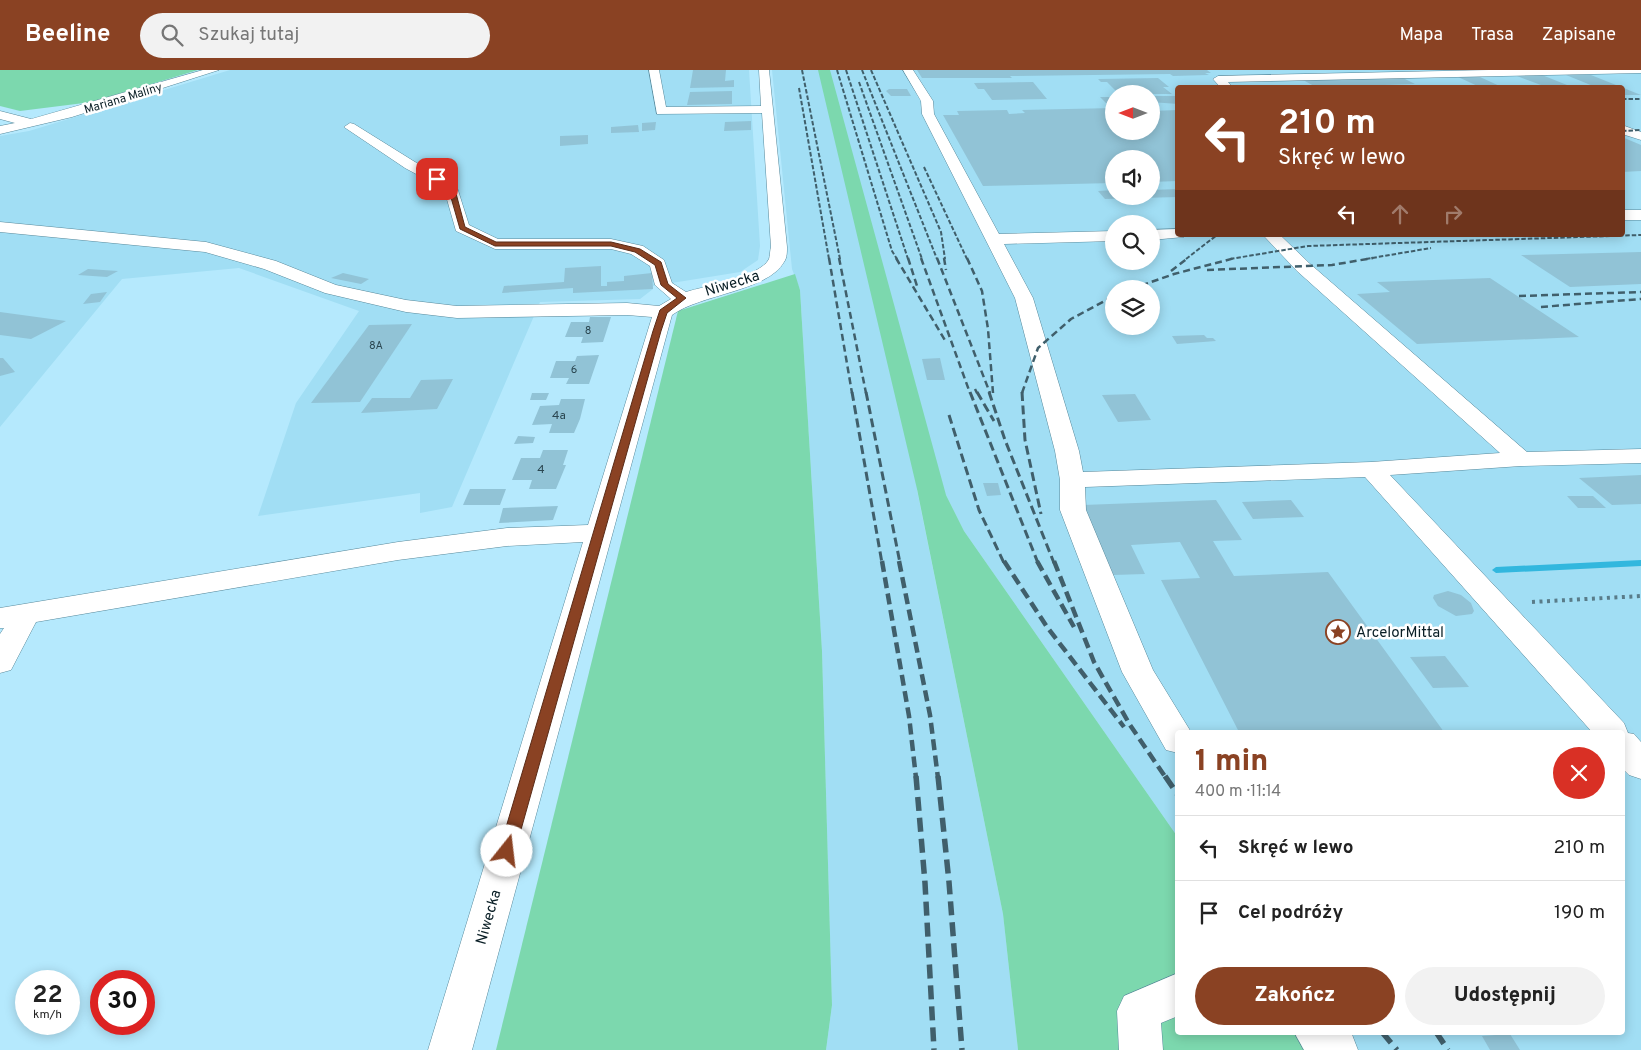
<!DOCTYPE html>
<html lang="pl">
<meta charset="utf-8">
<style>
:root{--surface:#fff;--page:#f2f2f2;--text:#222;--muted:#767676;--line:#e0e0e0;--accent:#8a4223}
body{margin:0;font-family:Overpass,sans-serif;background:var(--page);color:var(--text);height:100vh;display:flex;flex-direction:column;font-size:19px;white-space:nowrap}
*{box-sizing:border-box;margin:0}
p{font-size:16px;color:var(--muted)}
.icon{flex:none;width:28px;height:28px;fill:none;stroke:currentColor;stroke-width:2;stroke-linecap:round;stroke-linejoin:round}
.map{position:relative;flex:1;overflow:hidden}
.details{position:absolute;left:1175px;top:660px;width:450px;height:305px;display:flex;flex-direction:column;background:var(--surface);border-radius:5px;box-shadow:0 2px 12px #0003}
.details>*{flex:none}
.top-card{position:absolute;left:1175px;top:15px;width:450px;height:152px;border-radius:5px;box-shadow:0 2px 12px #0003;background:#8a4223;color:#fff;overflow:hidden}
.needle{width:32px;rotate:270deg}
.buttons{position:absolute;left:1105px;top:15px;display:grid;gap:10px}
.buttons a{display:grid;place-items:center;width:55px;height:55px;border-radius:50%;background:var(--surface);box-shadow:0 2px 12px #0003;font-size:25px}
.speed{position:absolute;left:15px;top:900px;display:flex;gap:10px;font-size:25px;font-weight:700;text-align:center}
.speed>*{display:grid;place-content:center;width:65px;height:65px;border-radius:50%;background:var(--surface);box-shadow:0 2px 12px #0003;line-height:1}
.speed small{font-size:12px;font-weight:400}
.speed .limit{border:8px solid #d22;background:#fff;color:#111}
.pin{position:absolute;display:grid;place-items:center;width:42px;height:42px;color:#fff;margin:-21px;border-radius:10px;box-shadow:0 2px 8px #0006}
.me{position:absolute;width:55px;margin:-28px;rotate:16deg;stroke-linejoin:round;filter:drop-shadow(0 0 4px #0008)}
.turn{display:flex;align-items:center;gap:18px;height:105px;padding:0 20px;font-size:22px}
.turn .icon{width:65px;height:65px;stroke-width:2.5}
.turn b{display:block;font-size:35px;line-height:42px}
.lanes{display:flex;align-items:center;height:48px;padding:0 20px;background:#0003;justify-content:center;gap:25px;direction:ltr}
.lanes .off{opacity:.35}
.round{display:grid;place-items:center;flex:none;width:52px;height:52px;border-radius:26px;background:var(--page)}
.summary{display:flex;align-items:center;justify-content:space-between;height:85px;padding:0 20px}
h1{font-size:30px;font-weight:800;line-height:38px;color:var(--accent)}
.action{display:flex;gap:10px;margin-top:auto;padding:10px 20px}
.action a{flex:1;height:58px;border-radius:30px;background:var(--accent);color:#fff;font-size:20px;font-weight:800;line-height:58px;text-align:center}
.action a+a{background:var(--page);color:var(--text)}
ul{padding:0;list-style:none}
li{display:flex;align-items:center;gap:15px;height:65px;padding:0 20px;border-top:1px solid var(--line)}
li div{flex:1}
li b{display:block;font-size:19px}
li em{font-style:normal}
header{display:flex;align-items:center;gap:30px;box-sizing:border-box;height:70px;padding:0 25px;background:var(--accent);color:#fff}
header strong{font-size:24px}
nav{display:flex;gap:28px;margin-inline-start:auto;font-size:18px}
.search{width:350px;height:45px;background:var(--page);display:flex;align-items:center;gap:12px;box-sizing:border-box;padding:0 18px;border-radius:28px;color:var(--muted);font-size:19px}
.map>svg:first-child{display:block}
</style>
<header>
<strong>Beeline</strong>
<div class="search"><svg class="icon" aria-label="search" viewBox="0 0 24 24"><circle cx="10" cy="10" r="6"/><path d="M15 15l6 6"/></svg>Szukaj tutaj</div>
<nav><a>Mapa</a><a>Trasa</a><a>Zapisane</a></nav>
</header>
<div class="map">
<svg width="1641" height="980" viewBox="0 0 1641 980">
<rect width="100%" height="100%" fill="#b5e9fd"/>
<g fill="#a1def4" fill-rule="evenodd">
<path d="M230,0H749L760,176L758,190L740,202L653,216V219L640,229L540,232L452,437L420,443V423L258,446L296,333L359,241L239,198L122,209L0,357V66L29,61Z"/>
<path d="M772,0H1641V980H1350L1335,963L1622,962V662H1178L1177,766L964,461L946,425L917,420L1003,844L1018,980H826L832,935L822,581L800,220L792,199ZM1178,18H1622V165H1178ZM1114,24H1151V61H1114ZM1114,89H1151V126H1114ZM1114,154H1151V191H1114ZM1114,219H1151V256H1114Z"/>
</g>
<g fill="#7cd8ae">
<path d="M0,0H198L92,32L20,41L0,36Z"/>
<path d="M818,0H830L946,425L964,461L1177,766L1178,962L1335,963L1350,980H1018L1003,844L917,419Z"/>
<path d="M795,204L800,220L822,581L832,935L826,980H496L678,241Z"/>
</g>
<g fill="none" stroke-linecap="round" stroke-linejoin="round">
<path fill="#32b7de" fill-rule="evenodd" d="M1641,490V496L1496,503L1492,500L1496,497Z"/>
</g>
<g fill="#91c3d6">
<path d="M693,0H726L725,11L734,10V17L690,18Z"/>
<path d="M917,0H1207L1211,3H1205L1209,5L1173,6L1170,4L1010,6L1012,8H922Z"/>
<path d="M1542,5L1572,17V18H1549L1517,6Z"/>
<path d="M1566,5H1591L1641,25H1622V18H1598Z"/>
<path d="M1458,7H1480L1504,18H1482Z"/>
<path d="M1158,8L1169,17H1163L1172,24H1119L1107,12H1101L1098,9Z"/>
<path d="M1403,8L1415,14L1322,17L1314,16L1303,10Z"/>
<path d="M1033,12L1047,29L992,30L984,19H978L974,13Z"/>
<path d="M889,19H907L911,26H891L886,21Z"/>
<path d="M732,21V34L687,35L690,22Z"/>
<path d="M1151,26H1178V34L1151,32Z"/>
<path d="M1100,27H1114V33H1106Z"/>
<path d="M1114,38V61H1151V41L1178,40V111L1151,112V89H1114V113L983,116L943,45H959L957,41L1007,40L1009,44L1025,43L1022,40Z"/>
<path d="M751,51V60L724,61L725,52Z"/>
<path d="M656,52L655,60L642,61V53Z"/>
<path d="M638,55L639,62L611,63V57Z"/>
<path d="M588,65V74L560,76V66Z"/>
<path d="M1622,67L1641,75V101L1622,102Z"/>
<path d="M1178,119V127L1105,129L1098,121L1114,120V126H1151V120Z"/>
<path d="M1641,182V214L1570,217L1521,185Z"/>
<path d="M601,196V216H607V212L624,211V206L652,203L653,219L573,223V218L502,223L504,216L564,212L565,198Z"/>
<path d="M88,199L118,201L107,207L78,205Z"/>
<path d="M343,203L369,209L361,214L331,208Z"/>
<path d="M1490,208L1579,267L1417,274L1357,224L1390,222L1377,212Z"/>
<path d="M107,222L100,232L83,234L91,224Z"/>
<path d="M0,242L66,251L31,269L0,265Z"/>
<path d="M590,247H611L603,272L581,273L583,267H565L571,252H589Z"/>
<path d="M412,254L360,332L311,333L369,255Z"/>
<path d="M1204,265L1207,268H1213L1216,271L1177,274L1172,266Z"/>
<path d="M599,285L589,314H566L569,308H550L556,291H575L577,286Z"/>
<path d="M0,288H3L15,302L0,306Z"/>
<path d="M940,288L945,310H927L922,289Z"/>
<path d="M453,309L437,339L361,343L372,328H410L421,310Z"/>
<path d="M532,323H549L546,330H530Z"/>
<path d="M1135,324L1151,350L1118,352L1102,325Z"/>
<path d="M561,329H585L580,349L574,363H549L552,354L532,355L540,336L559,335Z"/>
<path d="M518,366L535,367L533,373L514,374Z"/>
<path d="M543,380H568L563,395H566L556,419H529L532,410H512L521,388H540Z"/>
<path d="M1641,405V434L1612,435L1579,408Z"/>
<path d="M983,413H998L1001,425L987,426Z"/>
<path d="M470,419H506L500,435H463Z"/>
<path d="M1567,426H1593L1606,438H1578Z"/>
<path d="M1216,430L1242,470L1213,471L1234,506L1328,502L1444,662H1239L1161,510L1200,508L1180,472L1131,475L1145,504L1113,505L1083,435Z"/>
<path d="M1291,430L1304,447L1253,449L1242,432Z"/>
<path d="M558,436L553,450L499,453L503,438Z"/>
<path d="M1448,521L1461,525L1471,533L1474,541L1472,544L1456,546L1438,536L1433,528L1434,525Z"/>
<path d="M1445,586L1469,617L1433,618L1410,587Z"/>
<path d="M1510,964L1520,980H1490L1482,966Z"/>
</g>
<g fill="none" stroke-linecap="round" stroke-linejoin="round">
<defs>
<g id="minor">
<path d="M203,0H219L72,47L0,64V56L15,53L0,49V41L31,49Z"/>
<path d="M649,0H659L666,37L761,36L759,0H769L787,177C787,182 787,188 784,192C768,221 701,224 672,245L472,980H428L583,472L507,476L398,490L36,552L11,600L0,603V564L4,558H0V538L398,472L507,458L588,455L652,247L627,245L457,248L406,242L325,223L264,199L205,182L0,162V152L206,172L276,191L336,215L406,230L457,236L627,233L659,236L671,229L655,215L650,196L631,184L611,179H495L456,161L444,119L405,98L344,57L350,53L354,54L415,92L456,114L469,155L498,169H611L643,176L664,190L672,213L686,222C705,216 760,207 769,189C770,186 770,180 771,177L762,43L657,44Z"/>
<path d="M903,0H913L933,31L934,44L999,164L1114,161V171L1004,174L1033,228L1079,381L1083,402L1371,392L1500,383L1297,201L1263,165H1280L1309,193L1527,382L1641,379V393L1521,396L1390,405L1624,653L1628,663L1634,664L1641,672V709L1629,705L1622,698V662H1592L1365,407L1085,417L1086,440L1153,600L1191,662H1178V683L1166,680L1122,602L1060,440V410L1055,381L1015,228L922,44L921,31Z"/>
<path d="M1489,0H1641V3L1228,12L1233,18H1221L1213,9L1218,6Z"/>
<path d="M1622,55L1641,62V70L1622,64Z"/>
<rect x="1622" y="140" width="19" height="10"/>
<path d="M1178,159V165H1185L1184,167L1151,170V160Z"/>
<path d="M1178,903V946L1161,953L1163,980H1119L1117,941L1124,926Z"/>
<path d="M1294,962H1351L1358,980H1304Z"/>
</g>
</defs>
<use href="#minor" stroke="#58899b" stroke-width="1"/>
<path stroke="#597c89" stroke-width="4" stroke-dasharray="3 4.5" stroke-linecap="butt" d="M1532,532L1641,526"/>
<use href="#minor" fill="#fff" fill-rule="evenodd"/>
<g stroke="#405f6b" stroke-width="2" stroke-dasharray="4.5 2" stroke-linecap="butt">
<path d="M802,0L840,189"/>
<path d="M837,0L892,181L897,189"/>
<path d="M846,0L908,189"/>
<path d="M862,0L937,189"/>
<path d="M871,0L941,162L945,189"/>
<path d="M859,12L922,189"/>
<path d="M799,18L829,189"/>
<path d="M1622,29H1641"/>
<path d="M1622,61L1641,60"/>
<path d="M924,97L967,189"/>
<path d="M1186,189L1217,165"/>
<path d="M1230,189L1308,176L1641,165"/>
<path d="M1366,189L1431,178"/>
</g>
<g stroke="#405f6b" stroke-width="2.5" stroke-dasharray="7 4" stroke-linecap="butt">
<path d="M829,188L852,323"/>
<path d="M839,188L866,323"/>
<path d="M896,188L946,272"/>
<path d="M908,188L917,216"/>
<path d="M921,188L970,323"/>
<path d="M937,188L990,323"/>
<path d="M944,188L946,200"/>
<path d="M967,188L982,221L988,259L993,323"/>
<path d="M1207,200L1332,195L1373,188"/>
<path d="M1171,201L1188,188"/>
<path d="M1131,219L1174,204L1235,188"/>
<path d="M1519,226L1641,222"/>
<path d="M1541,237L1641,229"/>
<path d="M975,319L977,323"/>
<path d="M1022,323L1038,278L1071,249L1114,226"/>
</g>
<g stroke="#405f6b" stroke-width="3" stroke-dasharray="9 4.5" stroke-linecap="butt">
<path d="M852,322L882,493"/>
<path d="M866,322L900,493"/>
<path d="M970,322L1038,493"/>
<path d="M977,322L994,351"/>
<path d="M989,322L1005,370L1054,493"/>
<path d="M1022,322L1025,370L1041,444"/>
<path d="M949,345L979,440L1004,493"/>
</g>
<g stroke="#405f6b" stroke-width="4.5" stroke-dasharray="11 5.5" stroke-linecap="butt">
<path d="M882,491L909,646L916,708"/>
<path d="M899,491L930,645L938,708"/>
<path d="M1004,491L1047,557L1124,657"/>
<path d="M1037,491L1074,557"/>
<path d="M1054,491L1094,592L1130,655L1166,708"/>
</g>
<g stroke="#405f6b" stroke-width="5.5" stroke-dasharray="14 7" stroke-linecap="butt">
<path d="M916,706L925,813L934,980"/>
<path d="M938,706L949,812L962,980"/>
<path d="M1165,706L1178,725"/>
<path d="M1382,962L1397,980"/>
<path d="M1436,962L1448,980"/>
</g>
</g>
<path fill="#8a4223" stroke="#5a2b17" d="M435,108L454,116L465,157L496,172H611L640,179L661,192L668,214L686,228L667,243L661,261L515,781L513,786L507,788L502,786L499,781L653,261L660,240L677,228L661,215L655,195L635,182L611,176H495L460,159L448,117L435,111Z"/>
<defs>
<symbol id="sight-ring" viewBox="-11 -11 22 22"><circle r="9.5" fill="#fff" stroke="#8a4223" stroke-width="1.5"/><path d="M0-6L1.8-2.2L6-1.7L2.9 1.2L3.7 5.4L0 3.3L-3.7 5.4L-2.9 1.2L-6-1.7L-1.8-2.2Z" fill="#8a4223"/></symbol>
</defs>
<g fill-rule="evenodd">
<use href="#sight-ring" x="1324" y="548" width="28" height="28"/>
</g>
<g text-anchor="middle" stroke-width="5" stroke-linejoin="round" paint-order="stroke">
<g font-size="11" fill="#2b4751">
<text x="588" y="264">8</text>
<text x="376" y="279">8A</text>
<text x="574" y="303">6</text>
</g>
<g font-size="12" fill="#091e25" stroke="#fff">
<text transform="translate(123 28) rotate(-17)" y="4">Mariana Maliny</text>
</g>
<g font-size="12" fill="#2b4751">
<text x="559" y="349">4a</text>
<text x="541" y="403">4</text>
</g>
<g font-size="15" fill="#091e25" stroke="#fff">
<text transform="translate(732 213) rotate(-17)" y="5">Niwecka</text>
<text transform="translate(488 847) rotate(-74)" y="5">Niwecka</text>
</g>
<g font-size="15" fill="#091e25" stroke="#fff" text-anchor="start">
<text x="1356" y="567">ArcelorMittal</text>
</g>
</g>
</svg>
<div class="buttons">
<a><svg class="needle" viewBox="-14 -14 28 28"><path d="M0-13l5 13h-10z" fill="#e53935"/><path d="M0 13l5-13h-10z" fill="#767676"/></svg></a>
<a><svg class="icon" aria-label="sound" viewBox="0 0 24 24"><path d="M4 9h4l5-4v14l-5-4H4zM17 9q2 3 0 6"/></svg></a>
<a><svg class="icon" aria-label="search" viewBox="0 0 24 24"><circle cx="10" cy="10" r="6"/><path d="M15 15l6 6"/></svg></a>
<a><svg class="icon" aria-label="layers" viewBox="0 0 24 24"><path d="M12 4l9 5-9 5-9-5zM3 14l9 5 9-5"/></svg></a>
</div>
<div class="speed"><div>22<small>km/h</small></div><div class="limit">30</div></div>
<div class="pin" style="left:437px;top:109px;background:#d93025"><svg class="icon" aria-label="arrive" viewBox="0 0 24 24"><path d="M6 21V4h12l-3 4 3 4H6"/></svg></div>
<svg class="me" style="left:507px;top:781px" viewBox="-20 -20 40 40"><circle r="19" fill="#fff"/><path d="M0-13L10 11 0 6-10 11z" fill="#8a4223"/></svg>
<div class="top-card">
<div class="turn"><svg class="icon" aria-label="left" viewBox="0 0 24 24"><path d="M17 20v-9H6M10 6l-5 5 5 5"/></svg><div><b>210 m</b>Skręć w lewo</div></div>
<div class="lanes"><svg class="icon" aria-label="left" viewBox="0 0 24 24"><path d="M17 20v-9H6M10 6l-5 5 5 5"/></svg><svg class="icon off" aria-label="ahead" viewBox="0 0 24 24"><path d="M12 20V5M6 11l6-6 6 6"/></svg><svg class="icon off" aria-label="right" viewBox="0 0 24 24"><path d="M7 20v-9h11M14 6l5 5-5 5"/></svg></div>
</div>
<section class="details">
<div class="summary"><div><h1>1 min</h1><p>400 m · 11:14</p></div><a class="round" style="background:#d93025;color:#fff"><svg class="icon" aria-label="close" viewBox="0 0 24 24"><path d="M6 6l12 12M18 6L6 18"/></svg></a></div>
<ul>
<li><svg class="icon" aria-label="left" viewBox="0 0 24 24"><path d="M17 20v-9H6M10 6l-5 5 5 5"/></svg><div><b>Skręć w lewo</b></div><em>210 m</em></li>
<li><svg class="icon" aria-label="arrive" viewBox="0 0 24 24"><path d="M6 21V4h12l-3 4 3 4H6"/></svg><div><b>Cel podróży</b></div><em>190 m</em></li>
</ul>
<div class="action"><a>Zakończ</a><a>Udostępnij</a></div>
</section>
</div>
